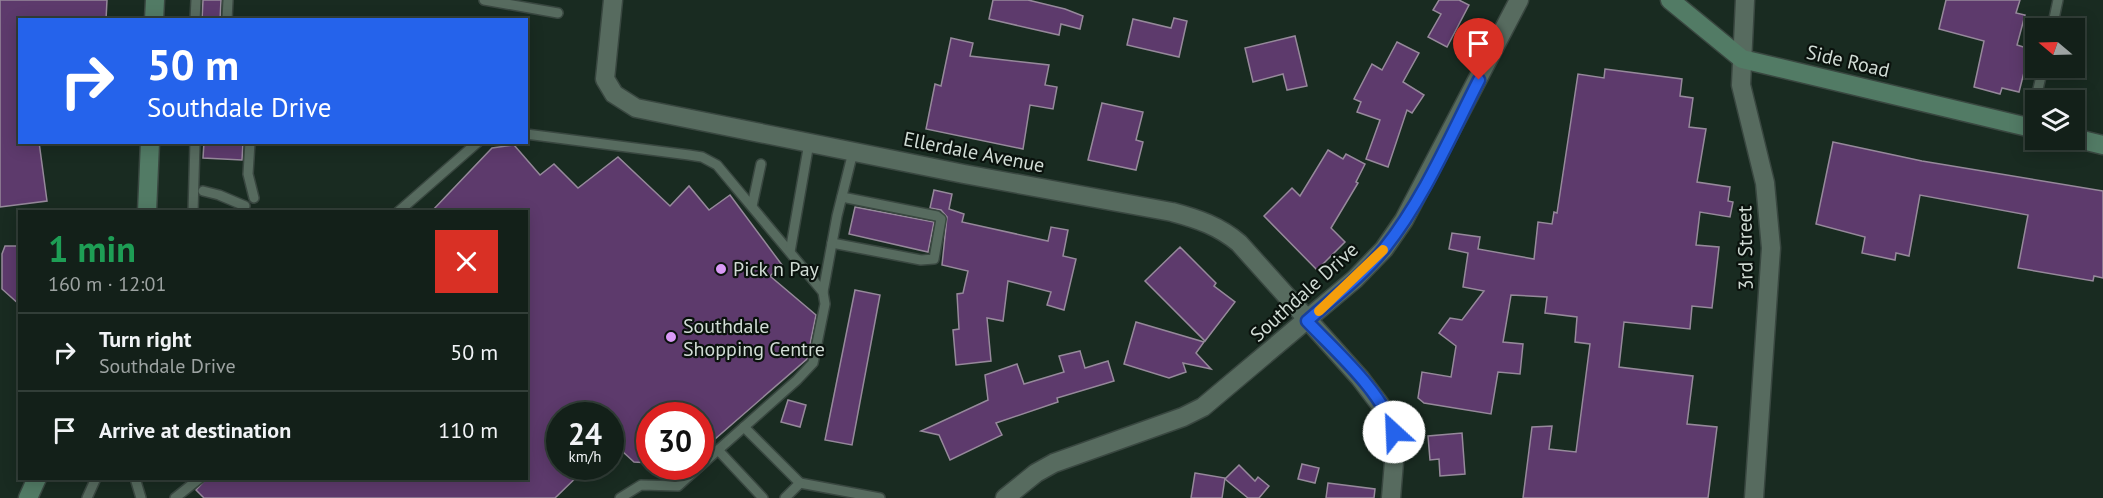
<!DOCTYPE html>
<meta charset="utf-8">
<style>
:root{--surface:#132019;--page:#1c2822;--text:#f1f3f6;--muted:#9da3a2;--line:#323e38}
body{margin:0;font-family:"PT Sans",sans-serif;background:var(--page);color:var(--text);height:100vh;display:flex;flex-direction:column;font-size:22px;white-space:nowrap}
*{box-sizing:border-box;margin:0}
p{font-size:20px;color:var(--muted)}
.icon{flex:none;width:33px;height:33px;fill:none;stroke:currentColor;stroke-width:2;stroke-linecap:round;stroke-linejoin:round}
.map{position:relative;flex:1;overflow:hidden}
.panel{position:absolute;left:18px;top:210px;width:510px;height:270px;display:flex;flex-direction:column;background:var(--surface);border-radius:0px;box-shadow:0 3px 15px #0003,0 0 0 2px var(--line)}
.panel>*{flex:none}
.guide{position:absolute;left:18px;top:18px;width:510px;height:126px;border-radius:0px;box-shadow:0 3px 15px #0003,0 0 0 2px var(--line);background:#2563eb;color:#fff;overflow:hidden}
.needle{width:39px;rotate:289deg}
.tools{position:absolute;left:2025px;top:18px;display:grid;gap:12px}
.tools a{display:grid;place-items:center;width:60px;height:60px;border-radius:0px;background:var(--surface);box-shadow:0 3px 15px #0003,0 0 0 2px var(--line);font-size:30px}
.speed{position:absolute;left:546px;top:402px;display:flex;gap:12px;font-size:30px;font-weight:700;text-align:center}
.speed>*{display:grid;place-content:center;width:78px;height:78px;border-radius:50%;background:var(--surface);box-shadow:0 3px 15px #0003,0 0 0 2px var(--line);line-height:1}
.speed small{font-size:15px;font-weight:400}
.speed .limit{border:9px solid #d22;background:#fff;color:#111}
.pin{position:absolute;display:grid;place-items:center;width:51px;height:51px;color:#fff;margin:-62px -26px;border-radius:50% 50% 50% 0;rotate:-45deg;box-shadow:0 0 6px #0007}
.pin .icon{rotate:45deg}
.me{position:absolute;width:66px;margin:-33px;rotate:335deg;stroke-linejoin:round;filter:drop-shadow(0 0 4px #0008)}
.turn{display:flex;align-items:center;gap:21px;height:126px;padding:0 30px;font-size:27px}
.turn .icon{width:78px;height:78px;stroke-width:2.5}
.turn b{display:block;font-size:42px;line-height:51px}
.round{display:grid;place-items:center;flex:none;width:63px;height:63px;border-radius:0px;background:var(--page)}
.headline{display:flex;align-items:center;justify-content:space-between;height:102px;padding:0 30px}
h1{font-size:36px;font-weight:700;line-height:45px;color:#1e9e55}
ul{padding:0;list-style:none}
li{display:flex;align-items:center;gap:18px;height:78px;padding:0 30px;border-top:2px solid var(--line)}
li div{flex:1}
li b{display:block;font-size:22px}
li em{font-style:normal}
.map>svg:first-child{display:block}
</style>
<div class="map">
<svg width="2103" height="498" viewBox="0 0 2103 498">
<rect width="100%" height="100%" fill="#192b21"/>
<g fill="#5d3a6c" stroke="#96899b" stroke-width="1.5">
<path d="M0,0H107L106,20H20V142H39L47,201L0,207Z"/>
<path d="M203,0H221L220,20H202Z"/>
<path d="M993,0H1028L1065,9L1083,16L1080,29L1061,24L1059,35L989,19Z"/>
<path d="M1439,0H1459L1469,5L1447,47L1428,37L1441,14L1433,10Z"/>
<path d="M1946,0H2020L2016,13L2025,15L2017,45L2030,49L2019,92L2002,88L2000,94L1974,87L1984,41L1939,29Z"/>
<path d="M1174,18L1187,21L1179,57L1127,45L1133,19L1171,28Z"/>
<path d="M1295,36L1307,86L1287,90L1283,74L1253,82L1245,48Z"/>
<path d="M951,38L973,43L970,56L1049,65L1045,85L1057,87L1053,109L1030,105L1023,149L926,129L935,84L941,86Z"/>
<path d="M1397,42L1419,53L1403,82L1424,95L1412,113L1407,110L1388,167L1366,159L1380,120L1357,112L1361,102L1354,99L1372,64L1382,70Z"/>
<path d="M1605,69L1682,79L1680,96L1693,98L1689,127L1706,129L1697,182L1730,187L1728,201L1733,202L1730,217L1700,212L1696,245L1719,247L1712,308L1692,306L1690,329L1624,322L1619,367L1693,376L1687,424L1717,427L1708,498H1523L1532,427L1552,426L1549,449L1576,452L1590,344L1575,342L1577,317L1545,313L1547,297L1511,295L1503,342L1523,344L1520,374L1498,372L1491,414L1424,403L1418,398L1422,372L1451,377L1456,346L1439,333L1450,318L1462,320L1484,291L1463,287L1468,253L1449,249L1452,233L1480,237L1478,249L1534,259L1538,222L1552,224L1554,212L1557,213L1578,74L1604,78Z"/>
<path d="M1102,103L1143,112L1136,140L1143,142L1136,170L1088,160Z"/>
<path d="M204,142H243L242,160L203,158Z"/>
<path d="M1833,142L1922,161L2103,191V278L2094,276L2093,281L2018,268L2028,215L1920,195L1909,256L1896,253L1895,260L1862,253L1865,237L1816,224Z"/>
<path d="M514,145L540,175L554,164L578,188L618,157L670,206L689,186L709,210L730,195L782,265L770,276L816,315L807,359L700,452V416H650V463L634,462L610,440V416H560V466H588L555,498H204L196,490L207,478H526V212H431L492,148Z"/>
<path d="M1328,150L1343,159L1346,154L1365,164L1356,182L1358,183L1331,228L1345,242L1317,270L1264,216L1292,188L1300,196Z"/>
<path d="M934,190L952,194L949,209L964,214L962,222L1048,241L1051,227L1068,230L1063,256L1076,259L1064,310L1047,305L1051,292L1008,281L1003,321L987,318L991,361L956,365L953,330L959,329L957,294L963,293L968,271L942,265L947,217L941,210L930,208Z"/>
<path d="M855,207L934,222L928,252L849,234Z"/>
<path d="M5,246H20V305L2,289V254Z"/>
<path d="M1180,247L1216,283L1214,286L1235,302L1205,341L1145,281Z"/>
<path d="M855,290L880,295L852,445L825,440Z"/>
<path d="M1136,322L1204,342L1196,353L1211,369L1183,363L1186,372L1169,378L1124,364Z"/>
<path d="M1080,351L1085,368L1108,361L1114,381L1057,398L1058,402L996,423L1002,435L950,460L939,435L921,431L988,400L985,375L1017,364L1024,384L1064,372L1059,356Z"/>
<path d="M788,400L806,405L800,427L781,422Z"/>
<path d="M1462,433L1465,474L1440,476L1439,459L1430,460L1428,436Z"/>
<path d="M1302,464L1319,468L1315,483L1298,479Z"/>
<path d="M1239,465L1255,481L1258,477L1269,486L1259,498H1248L1225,479Z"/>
<path d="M1195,473L1225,478L1222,498H1191Z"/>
<path d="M1328,483L1375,489L1374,498H1326Z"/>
</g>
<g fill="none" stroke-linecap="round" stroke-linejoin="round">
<defs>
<g id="lane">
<path d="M484,0L558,13"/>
<path d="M195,20L196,0"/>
<path d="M227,20L228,0"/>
<path d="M2052,28L2058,0"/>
<path d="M2029,127L2043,68"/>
<path d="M526,134L689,155L702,157L717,165L823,292L825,304L813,363L797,380L700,466"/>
<path d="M250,142L248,174L254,198"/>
<path d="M203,191L219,195L245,206"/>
<path d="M752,206L761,164"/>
<path d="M193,212L195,142"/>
<path d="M398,212L478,142"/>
<path d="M832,243L921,260L934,259L941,219L937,216L842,197"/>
<path d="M790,252L809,143"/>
<path d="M823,292L837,216L853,152"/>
<path d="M744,427L800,483"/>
<path d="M718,450L763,498"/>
<path d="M135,478L141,498"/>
<path d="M800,483L880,498"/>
<path d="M87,498L96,478"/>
<path d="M175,498L200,478"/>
<path d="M620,498L641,485L678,486L700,466"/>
<path d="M785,498L800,483"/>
</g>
<g id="street">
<path d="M613,0L605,79L614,94L636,108L964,174L1172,212C1198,219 1219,226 1239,243L1360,378L1388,415L1394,432L1395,450L1391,498"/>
<path d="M1745,0L1741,85L1765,183L1771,248L1754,498"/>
<path d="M1005,498L1036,473L1054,463L1183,417L1203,407L1355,279L1384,249L1404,220L1519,0"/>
</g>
<g id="secondary">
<path d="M1670,0L1742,59L2036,129"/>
<path d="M154,20L155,0"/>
<path d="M2074,138L2103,145"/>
<path d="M147,212L150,142"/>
<path d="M28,498L37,478"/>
</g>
</defs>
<use href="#lane" stroke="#394740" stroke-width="12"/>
<use href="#street" stroke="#394740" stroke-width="21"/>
<use href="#secondary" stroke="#394740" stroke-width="21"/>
<use href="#lane" stroke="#576b5f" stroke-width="9"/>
<use href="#street" stroke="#576b5f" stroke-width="18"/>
<use href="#secondary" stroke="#527b65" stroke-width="18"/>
</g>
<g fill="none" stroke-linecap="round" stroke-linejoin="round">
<defs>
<path id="route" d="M1394,432C1383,392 1335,351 1307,321C1333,298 1362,276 1384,249C1424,199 1450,137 1479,80"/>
</defs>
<use href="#route" stroke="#184099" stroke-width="15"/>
<use href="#route" stroke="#2563eb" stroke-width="10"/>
<path stroke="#f59e0b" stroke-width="10" d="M1319,311L1383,250"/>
</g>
<g fill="#da9af6" stroke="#0a120d" stroke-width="2">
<circle cx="721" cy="269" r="6"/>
<circle cx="671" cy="337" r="6"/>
</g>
<g text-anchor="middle" stroke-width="4.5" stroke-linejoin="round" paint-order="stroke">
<g font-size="20" fill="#d1dcd5" stroke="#0a120d">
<text transform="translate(1848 61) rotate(13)" y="7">Side Road</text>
<text transform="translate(974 152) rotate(11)" y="7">Ellerdale Avenue</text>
<text transform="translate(1745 248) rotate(-91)" y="7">3rd Street</text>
<text transform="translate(1304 292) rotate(-42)" y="7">Southdale Drive</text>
</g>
<g font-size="20" fill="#d1dcd5" stroke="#0a120d" text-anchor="start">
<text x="733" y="276">Pick n Pay</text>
<text x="683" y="333">Southdale<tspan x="683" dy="23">Shopping Centre</tspan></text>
</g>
</g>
</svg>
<div class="tools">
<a><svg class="needle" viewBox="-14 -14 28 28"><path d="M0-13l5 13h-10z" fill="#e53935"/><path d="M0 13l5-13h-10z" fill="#9da3a2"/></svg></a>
<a><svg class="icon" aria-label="layers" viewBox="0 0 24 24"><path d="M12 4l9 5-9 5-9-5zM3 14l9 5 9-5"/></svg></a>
</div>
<div class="speed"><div>24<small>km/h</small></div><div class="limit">30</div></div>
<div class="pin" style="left:1479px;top:80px;background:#d93025"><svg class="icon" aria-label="arrive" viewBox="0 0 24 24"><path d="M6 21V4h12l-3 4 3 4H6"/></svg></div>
<svg class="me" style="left:1394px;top:432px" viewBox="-20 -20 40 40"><circle r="19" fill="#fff"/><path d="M0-13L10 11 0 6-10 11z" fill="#2563eb"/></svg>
<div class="guide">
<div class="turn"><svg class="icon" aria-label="right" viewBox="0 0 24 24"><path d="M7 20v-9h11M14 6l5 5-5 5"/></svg><div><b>50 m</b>Southdale Drive</div></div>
</div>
<section class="panel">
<div class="headline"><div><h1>1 min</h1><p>160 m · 12:01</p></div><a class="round" style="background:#d93025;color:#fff"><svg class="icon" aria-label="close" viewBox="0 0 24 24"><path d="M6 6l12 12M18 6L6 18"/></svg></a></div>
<ul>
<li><svg class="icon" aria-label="right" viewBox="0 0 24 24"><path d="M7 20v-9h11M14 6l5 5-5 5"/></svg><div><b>Turn right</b><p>Southdale Drive</p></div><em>50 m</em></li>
<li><svg class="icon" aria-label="arrive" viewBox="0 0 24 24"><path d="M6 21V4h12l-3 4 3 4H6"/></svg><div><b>Arrive at destination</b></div><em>110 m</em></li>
</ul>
</section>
</div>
